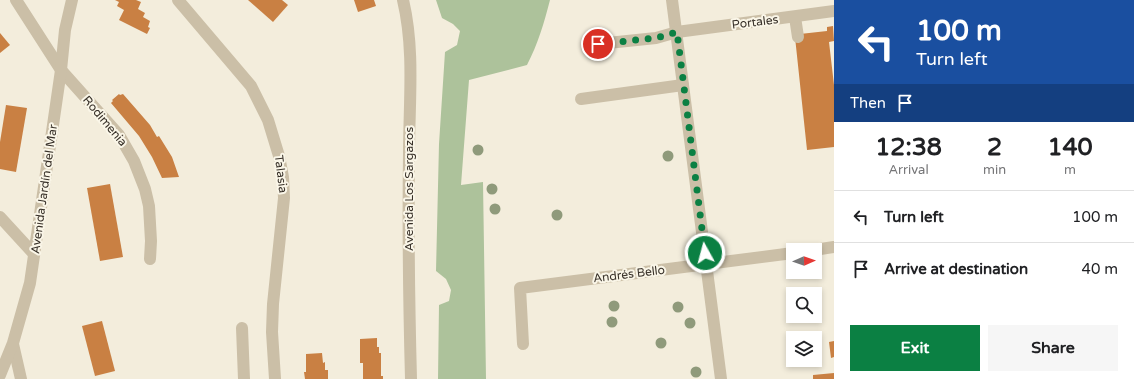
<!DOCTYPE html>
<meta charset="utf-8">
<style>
:root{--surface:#fff;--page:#f6f6f6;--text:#202124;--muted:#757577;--line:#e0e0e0;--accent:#0b8043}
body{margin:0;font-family:"Varela Round",sans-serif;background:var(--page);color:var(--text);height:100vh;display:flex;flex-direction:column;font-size:15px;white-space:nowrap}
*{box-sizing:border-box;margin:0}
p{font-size:13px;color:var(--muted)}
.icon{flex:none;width:22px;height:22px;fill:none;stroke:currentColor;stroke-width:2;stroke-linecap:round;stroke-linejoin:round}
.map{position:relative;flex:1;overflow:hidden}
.side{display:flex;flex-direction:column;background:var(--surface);width:300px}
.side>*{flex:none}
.top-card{background:#1a4fa0;color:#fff;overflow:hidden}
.needle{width:26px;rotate:88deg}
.buttons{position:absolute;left:786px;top:243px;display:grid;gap:8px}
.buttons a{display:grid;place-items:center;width:36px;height:36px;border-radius:0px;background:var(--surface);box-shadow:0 2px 6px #0003;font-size:20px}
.pin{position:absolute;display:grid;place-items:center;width:34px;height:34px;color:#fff;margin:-17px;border:2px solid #fff;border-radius:50%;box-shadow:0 1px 4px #0007}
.me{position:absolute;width:44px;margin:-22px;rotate:353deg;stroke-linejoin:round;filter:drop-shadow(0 0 3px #0008)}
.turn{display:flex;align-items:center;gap:14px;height:84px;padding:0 16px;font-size:18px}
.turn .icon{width:52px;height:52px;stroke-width:2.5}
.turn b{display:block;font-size:28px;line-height:34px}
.then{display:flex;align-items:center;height:38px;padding:0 16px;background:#0003;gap:8px;font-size:15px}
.eta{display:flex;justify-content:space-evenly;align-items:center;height:68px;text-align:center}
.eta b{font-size:24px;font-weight:700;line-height:28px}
.cta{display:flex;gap:8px;margin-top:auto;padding:8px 16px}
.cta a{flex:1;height:46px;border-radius:0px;background:var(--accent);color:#fff;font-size:16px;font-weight:700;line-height:46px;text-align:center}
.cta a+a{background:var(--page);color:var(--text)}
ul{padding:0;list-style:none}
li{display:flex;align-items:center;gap:12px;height:52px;padding:0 16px;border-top:1px solid var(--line)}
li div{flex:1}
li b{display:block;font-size:15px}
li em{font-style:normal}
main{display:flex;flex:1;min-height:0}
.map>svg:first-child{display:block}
</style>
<main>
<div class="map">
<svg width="834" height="379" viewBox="0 0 834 379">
<rect width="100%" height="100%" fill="#f3eddc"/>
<path fill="#adc29b" d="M436,0H550C544,23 538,44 527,65L469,80L461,185L483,182L486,379H438L439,305L449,301L451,290L446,279L436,271L439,144L445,52L457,45L460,31L453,24L442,18Z"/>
<g fill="#c98043">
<path d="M115,0H136L141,2L138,9L145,13L143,17L150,21L148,27L150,28L147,34L119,20L124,10L117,6L119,2Z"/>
<path d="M248,0H282L288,5L273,22Z"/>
<path d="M354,0H374L376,6L358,12Z"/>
<path d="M833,26L834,41L829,42L834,85V147L807,150L795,37L800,34L827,31V27Z"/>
<path d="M0,33L10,45L0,53Z"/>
<path d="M119,94L120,95L123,94L150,125L157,137L159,136L172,157L179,177L162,178L152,157L139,136L111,103L113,101L112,100Z"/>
<path d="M6,105L27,108L16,172L0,169V142Z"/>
<path d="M110,184L123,257L100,261L87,188Z"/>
<path d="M102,321L115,371L95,376L82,326Z"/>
<path d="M377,338V347H379V353H381V376H383V379H363V363H360V339Z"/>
<path d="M834,341V357L831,358L829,342Z"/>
<path d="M322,353L323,363L325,362V370H328V379H305L304,372H306V354Z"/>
<path d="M834,373V379H813V375Z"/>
</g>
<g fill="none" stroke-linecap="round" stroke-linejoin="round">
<g stroke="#cbbfa7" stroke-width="12">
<path d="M16,0L61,70L119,135L134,161L145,189L149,206L151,241L150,259"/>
<path d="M178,0L251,86L268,120L279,156L283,177L284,198L273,304L272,332L275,379"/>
<path d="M403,0C415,50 409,103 409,154C408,229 409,304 411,379"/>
<path d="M672,0L721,379"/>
<path d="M795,17L798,37"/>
<path d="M598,44L656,38L677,32L834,11"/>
<path d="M581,99L683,85"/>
<path d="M0,217L34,254"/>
<path d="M814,250L834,247"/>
<path d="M242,328L244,379"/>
<path d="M13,344L21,379"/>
<path d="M523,344L520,288L793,253"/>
<path d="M0,375L13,343L30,283L61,70L65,30L72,0"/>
</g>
</g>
<g fill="#8f9a7b">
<circle cx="478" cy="150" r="5.5"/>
<circle cx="668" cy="156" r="5.5"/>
<circle cx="492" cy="189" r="5.5"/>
<circle cx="495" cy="209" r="5.5"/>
<circle cx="557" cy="215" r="5.5"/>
<circle cx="614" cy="306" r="5.5"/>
<circle cx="678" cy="307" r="5.5"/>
<circle cx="612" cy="322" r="5.5"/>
<circle cx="690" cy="323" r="5.5"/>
<circle cx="661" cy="343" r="5.5"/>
<circle cx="696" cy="372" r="5.5"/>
</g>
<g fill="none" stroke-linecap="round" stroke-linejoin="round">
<path stroke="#0b8043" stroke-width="7" stroke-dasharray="0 12.6" d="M598,44L656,38L677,32L705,253"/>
</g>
<g text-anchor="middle" stroke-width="4" stroke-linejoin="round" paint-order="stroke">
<g font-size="12" fill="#373028" stroke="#faf6e8">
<text transform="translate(755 22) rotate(-7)" y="4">Portales</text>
<text transform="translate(105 121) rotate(50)" y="4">Rodimenia</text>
<text transform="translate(281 174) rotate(83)" y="4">Talasia</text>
<text transform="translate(44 189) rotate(-82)" y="4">Avenida Jardín del Mar</text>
<text transform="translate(409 189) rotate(-90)" y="4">Avenida Los Sargazos</text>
<text transform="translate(629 274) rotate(-7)" y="4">Andrés Bello</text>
</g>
</g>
</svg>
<div class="buttons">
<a><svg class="needle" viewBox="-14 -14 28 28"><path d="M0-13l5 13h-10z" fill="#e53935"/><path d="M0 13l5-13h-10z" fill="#757577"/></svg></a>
<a><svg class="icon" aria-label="search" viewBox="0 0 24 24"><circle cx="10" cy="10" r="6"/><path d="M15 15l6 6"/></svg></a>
<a><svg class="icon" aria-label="layers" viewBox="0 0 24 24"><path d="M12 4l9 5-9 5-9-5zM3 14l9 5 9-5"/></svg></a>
</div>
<div class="pin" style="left:598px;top:44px;background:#d93025"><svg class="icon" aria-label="arrive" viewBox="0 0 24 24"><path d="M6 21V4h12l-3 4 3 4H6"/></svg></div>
<svg class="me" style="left:705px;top:253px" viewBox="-20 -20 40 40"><circle r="17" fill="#0b8043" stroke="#fff" stroke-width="3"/><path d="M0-11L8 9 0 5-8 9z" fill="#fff"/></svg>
</div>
<section class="side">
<div class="top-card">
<div class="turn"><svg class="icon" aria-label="left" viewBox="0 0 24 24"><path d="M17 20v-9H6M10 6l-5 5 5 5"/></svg><div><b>100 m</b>Turn left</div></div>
<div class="then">Then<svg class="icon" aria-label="arrive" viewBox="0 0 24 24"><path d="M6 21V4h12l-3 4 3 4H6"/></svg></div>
</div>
<div class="eta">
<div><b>12:38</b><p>Arrival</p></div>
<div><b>2</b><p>min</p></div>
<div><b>140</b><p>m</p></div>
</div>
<ul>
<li><svg class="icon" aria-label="left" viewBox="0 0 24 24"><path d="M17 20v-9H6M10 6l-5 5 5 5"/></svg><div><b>Turn left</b></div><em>100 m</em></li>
<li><svg class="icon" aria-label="arrive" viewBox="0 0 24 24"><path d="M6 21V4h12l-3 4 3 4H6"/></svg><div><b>Arrive at destination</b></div><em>40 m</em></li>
</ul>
<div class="cta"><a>Exit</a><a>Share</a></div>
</section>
</main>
